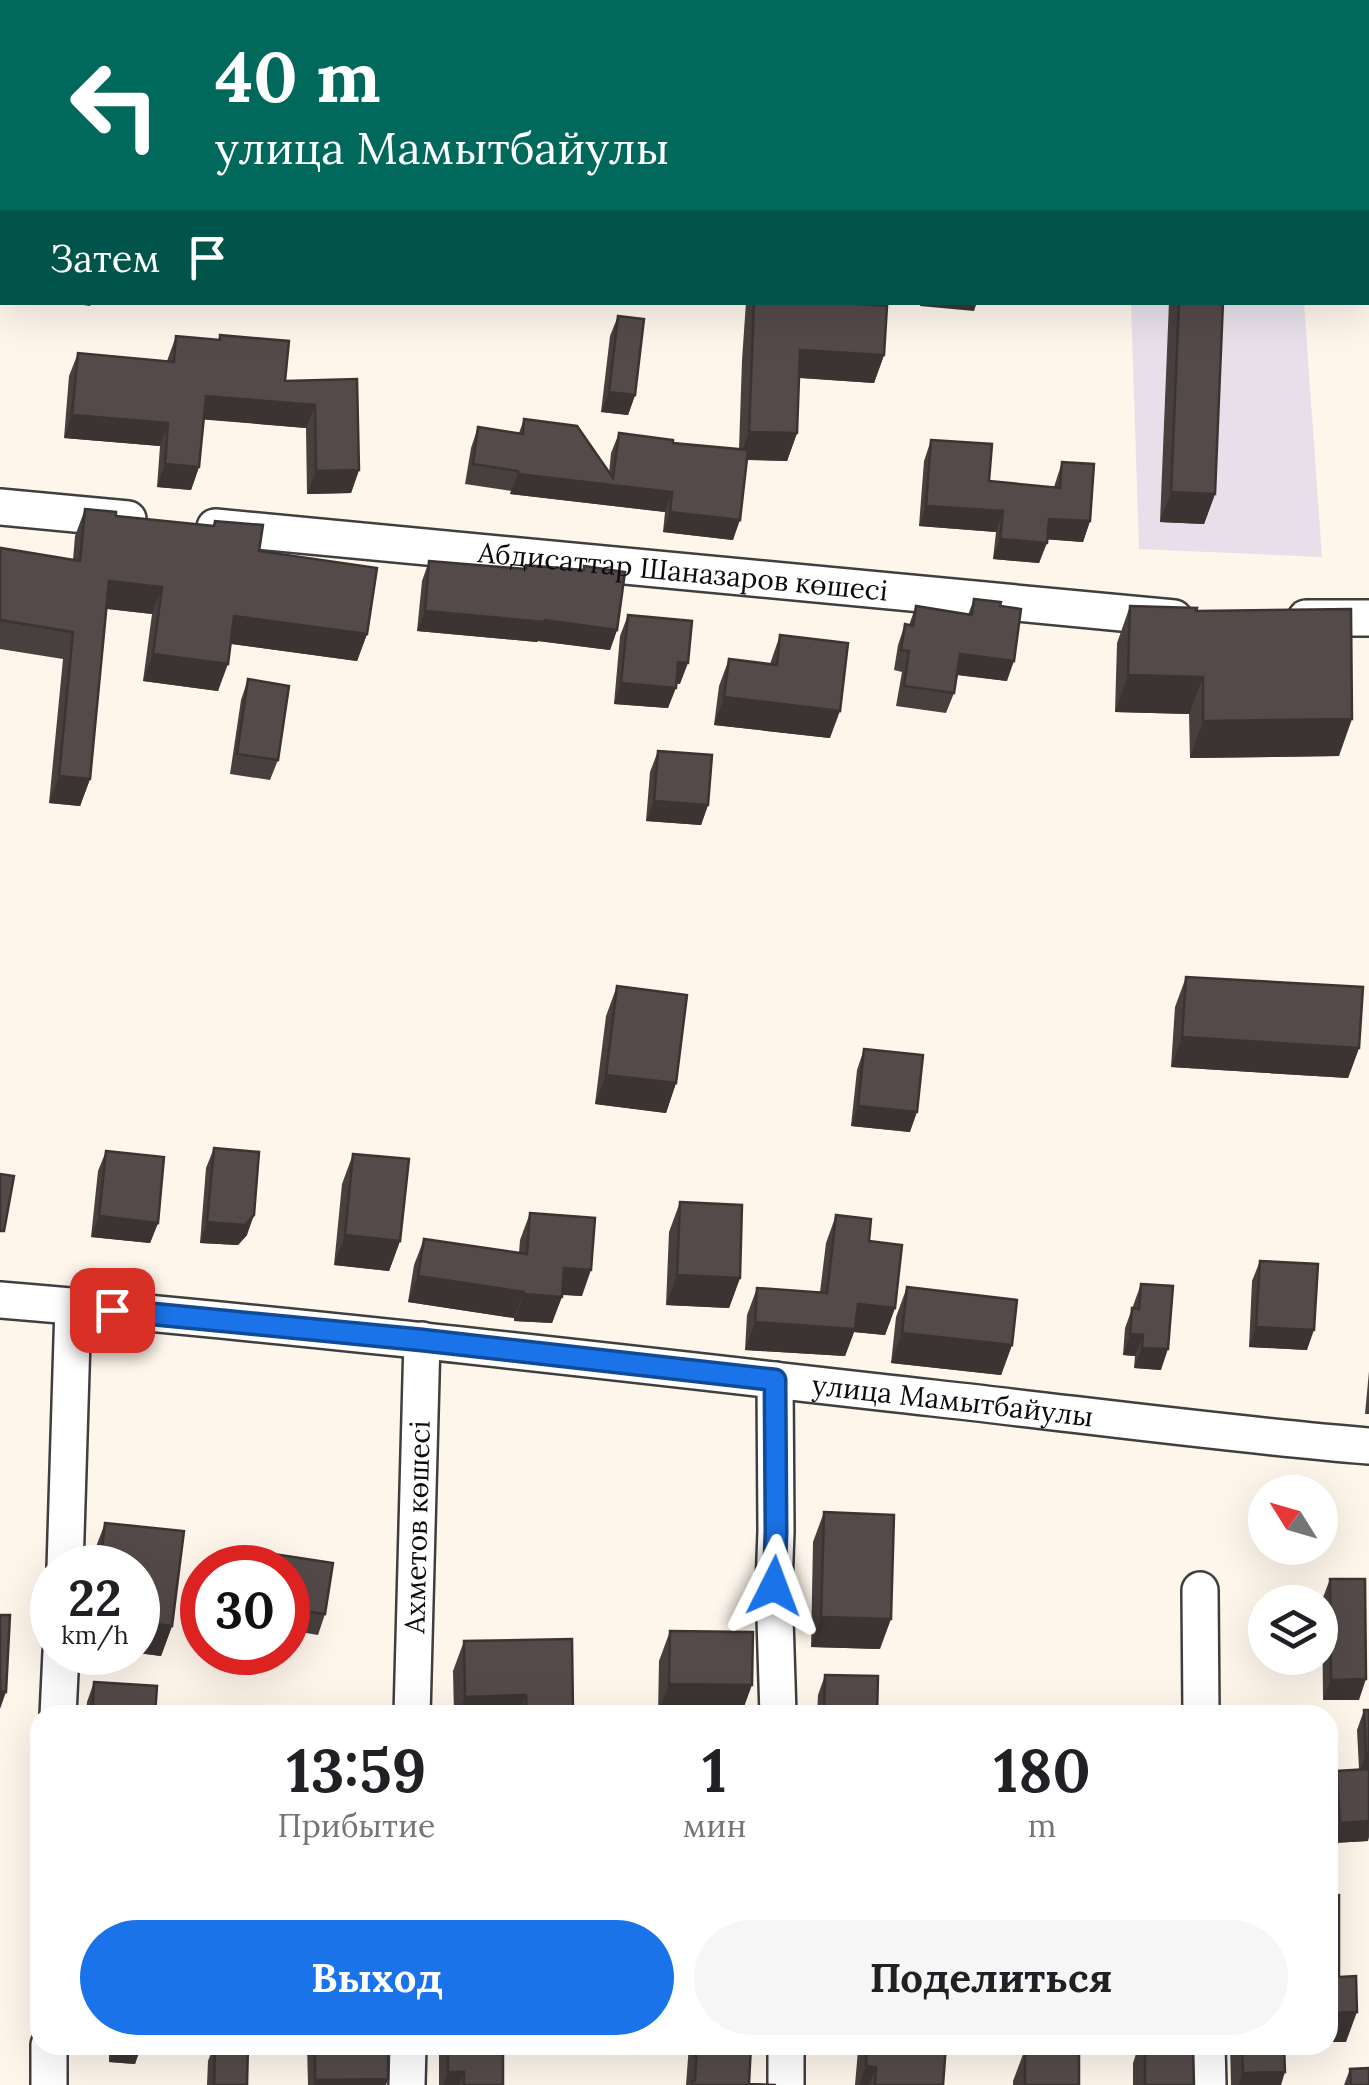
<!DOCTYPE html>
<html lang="ru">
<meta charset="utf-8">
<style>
:root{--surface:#fff;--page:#f6f6f6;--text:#202124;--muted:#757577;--accent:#1a73e8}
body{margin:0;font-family:Lora,serif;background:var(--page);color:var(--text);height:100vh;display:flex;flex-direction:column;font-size:38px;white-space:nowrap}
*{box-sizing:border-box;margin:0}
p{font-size:32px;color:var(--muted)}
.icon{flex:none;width:55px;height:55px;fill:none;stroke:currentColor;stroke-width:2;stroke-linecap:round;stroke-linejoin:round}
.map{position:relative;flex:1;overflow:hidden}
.drawer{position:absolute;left:30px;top:1705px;width:1308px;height:350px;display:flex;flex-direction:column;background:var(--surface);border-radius:30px;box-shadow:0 10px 40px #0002}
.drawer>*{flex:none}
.guide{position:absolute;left:0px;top:0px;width:1370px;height:305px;box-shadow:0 10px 40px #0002;background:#00695c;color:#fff;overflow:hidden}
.needle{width:65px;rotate:307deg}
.tools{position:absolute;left:1248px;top:1475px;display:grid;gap:20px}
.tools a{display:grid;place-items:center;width:90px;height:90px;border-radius:50%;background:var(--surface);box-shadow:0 10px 40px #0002;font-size:50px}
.speed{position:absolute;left:30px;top:1545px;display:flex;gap:20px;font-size:50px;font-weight:700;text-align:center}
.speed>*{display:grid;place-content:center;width:130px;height:130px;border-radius:50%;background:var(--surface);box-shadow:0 10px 40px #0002;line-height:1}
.speed small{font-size:25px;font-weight:400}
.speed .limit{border:15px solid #d22;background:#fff;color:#111}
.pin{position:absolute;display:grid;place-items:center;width:85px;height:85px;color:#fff;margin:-42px;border-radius:20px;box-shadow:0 5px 15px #0006}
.me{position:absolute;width:110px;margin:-55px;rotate:3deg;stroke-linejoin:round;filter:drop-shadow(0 0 8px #0008)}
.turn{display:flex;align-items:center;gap:35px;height:210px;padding:0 50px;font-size:45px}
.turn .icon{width:130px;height:130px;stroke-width:2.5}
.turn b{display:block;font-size:70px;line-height:85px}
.then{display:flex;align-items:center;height:95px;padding:0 50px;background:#0003;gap:20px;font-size:38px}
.eta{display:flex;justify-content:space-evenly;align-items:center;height:170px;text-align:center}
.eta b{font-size:60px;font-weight:800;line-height:70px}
.primary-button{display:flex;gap:20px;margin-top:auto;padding:20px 50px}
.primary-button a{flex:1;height:115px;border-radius:60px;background:var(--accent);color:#fff;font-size:40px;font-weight:800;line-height:115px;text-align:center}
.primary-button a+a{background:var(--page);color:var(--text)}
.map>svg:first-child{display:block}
</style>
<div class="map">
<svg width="1369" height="2085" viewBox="0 0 1369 2085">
<rect width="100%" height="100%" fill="#fef6eb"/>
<path fill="#e7e0ea" d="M1131,303H1304L1322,557L1139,549Z"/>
<path fill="#f2e6cd" d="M5,0H1019V2H19Z"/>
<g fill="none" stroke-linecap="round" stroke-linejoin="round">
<defs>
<g id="lane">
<path d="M1289,0V2"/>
<path d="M1368,177L1369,179"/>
</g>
<g id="street">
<path d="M0,69H2"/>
<path d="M0,507L128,519"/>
<path id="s1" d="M215,527L1174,618"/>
<path d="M1306,618H1369"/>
<path id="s2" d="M0,1300C312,1326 622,1363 933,1398C1078,1414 1223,1434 1369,1446"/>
<path d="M775,1380L776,1531L774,1586L778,1715"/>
<path d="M65,1568L73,1306"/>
<path d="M1200,1590L1201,1715"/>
<path d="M58,1715L61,1652"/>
<path id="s3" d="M412,1715L422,1340"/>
<path d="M1207,2045L1208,2085"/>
<path d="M49,2085V2045"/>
<path d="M407,2085L408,2045"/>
<path d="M786,2085V2045"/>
</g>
</defs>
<use href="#lane" stroke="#3f3f3f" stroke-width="22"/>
<use href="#street" stroke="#3f3f3f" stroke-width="40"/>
<use href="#lane" stroke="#fff" stroke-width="18"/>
<use href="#street" stroke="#fff" stroke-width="35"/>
</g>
<g fill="#48403f">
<path d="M746,302H831L884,355L874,383L799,378L797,433L787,461L747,460L733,540L663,532L665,512L510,494L511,491L465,484L471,448L478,427L519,433L524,419L609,473L611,453L619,433L673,443L739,449L742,360Z"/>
<path d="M1169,302H1223L1215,494L1204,524L1160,522Z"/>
<path d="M618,316L635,395L628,415L601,412L610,336Z"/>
<path d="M220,335L285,381L357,379L359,470L351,493L307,494L306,428L204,419L199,467L191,490L157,487L160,446L64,438L69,376L78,353L167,361L176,336L218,340Z"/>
<path d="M931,440L989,481L1054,487L1062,462L1090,521L1083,542L1047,539L1039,563L993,559L996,532L919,526L924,461Z"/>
<path d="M85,509L116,516L213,526L215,521L259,551L367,634L357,661L231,644L218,691L143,681L152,614L107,609L90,779L80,806L49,803L63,659L0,649V551L73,560L75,536Z"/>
<path d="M429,561L525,569L526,565L617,630L610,650L538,641L537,642L417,631L422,581Z"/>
<path d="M974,599L1000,606L1007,681L956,675L954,693L946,713L896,706L902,672L894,670L898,645L905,624L909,625L916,606L968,615Z"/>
<path d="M1130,606L1196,611L1339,756L1190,758L1189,714L1115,712L1117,643Z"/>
<path d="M628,615L680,684L676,683L668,708L614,704L620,636Z"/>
<path d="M780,635L830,738L714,725L719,686L729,659L770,664Z"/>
<path d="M248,679L278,760L270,780L230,774L241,700Z"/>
<path d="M658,751L708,805L701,825L646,821L650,772Z"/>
<path d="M1186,977L1359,1048L1348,1078L1171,1067L1175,1007Z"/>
<path d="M617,986L676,1083L666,1113L595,1104L606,1016Z"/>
<path d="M864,1049L910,1132L851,1126L857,1070Z"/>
<path d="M214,1148L247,1235L238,1245L200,1243L206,1168Z"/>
<path d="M106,1151L158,1223L150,1243L91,1237L98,1171Z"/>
<path d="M353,1154L400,1241L389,1271L334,1265L342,1184Z"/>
<path d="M680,1202L740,1278L729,1308L666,1305L669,1232Z"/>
<path d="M530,1213L582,1296L562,1295L552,1323L514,1321V1318L408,1302L414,1265L424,1239L519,1253L520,1240Z"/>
<path d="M836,1215L869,1241L895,1308L885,1335L854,1332L845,1356L745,1350L747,1315L757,1288L820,1292L826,1243Z"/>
<path d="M1260,1261L1307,1350L1249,1347L1252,1281Z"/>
<path d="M1141,1284L1161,1370L1134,1368L1135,1356L1123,1355L1125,1328Z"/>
<path d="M907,1287L1012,1345L1001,1375L891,1363L896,1317Z"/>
<path d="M1369,1371V1414H1365Z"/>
<path d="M824,1512L880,1649L811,1647L813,1542Z"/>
<path d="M105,1523L184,1531L172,1626L161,1656L130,1652H138V1568H92L94,1552Z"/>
<path d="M267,1553L333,1563L325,1614L318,1635L288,1630V1568H262Z"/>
<path d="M1330,1579L1359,1700H1323L1322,1600Z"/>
<path d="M670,1631L741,1715L658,1714L659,1661Z"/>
<path d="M464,1641L573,1712L572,1715H454L453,1671Z"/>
<path d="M825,1675L877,1715H817L818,1695Z"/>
<path d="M94,1682L155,1715H86L87,1702Z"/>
<path d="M1364,1710H1369V1837L1368,1841L1333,1843L1329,1791L1337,1771L1359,1769L1357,1730Z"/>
<path d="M80,2045H166L163,2053L139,2052L135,2064L109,2062V2052L79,2051Z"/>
<path d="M214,2045H248L247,2085H207L208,2061Z"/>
<path d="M307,2045H388L386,2085H308Z"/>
<rect x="439" y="2045" width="64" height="40"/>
<path d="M689,2045H751L749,2084L776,2085H686Z"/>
<path d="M860,2045H946L943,2085H855L858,2050Z"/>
<path d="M1139,2045H1193L1194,2085H1133V2063Z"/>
<path d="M1230,2045H1284L1281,2085H1231Z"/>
<path d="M1025,2049L1079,2085H1013V2081Z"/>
<path d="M1350,2069L1369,2085H1344Z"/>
</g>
<g fill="#3b3433">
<path d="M64,302H92L90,306Z"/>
<path d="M921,302H977L974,311L920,306Z"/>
<path d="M800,350L884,355L874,383L789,377Z"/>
<path d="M609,392L635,395L628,415L601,412Z"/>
<path d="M206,396L315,405L306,428L197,419Z"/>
<path d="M72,415L168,423L160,446L64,438Z"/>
<path d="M749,432L797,433L787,461L739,459Z"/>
<path d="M165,464L199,467L191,490L157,487Z"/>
<path d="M359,470L351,493L307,494L316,471Z"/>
<path d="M518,474L672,492L665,512L510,494Z"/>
<path d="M1171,492L1215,494L1204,524L1160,522Z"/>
<path d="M926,506L1003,511L996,532L919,526Z"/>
<path d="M670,512L740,520L733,540L663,532Z"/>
<path d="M1049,519L1090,521L1083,542L1041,539Z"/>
<path d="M1000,539L1047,543L1039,563L993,559Z"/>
<path d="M109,581L162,587L152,614L100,608Z"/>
<path d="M425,611L545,620L617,630L610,650L538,641L537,642L417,631Z"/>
<path d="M234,616L367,634L357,661L225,643Z"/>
<path d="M153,654L228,664L218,691L143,681Z"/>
<path d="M960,654L1014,661L1007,681L952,674Z"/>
<path d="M678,662L688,663L680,684L671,683Z"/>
<path d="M1128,675L1203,677L1189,714L1115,712Z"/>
<path d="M621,683L676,688L668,708L614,704Z"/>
<path d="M724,697L840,711L830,738L714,725Z"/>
<path d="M1352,719L1339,756L1190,758L1203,721Z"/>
<path d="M59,776L90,779L80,806L49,803Z"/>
<path d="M654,801L708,805L701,825L646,821Z"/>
<path d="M1182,1037L1359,1048L1348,1078L1171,1067Z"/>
<path d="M606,1075L676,1083L666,1113L595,1104Z"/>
<path d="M858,1106L917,1112L910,1132L851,1126Z"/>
<path d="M254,1215L247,1235L238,1245L200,1243L207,1222Z"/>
<path d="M99,1216L158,1223L150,1243L91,1237Z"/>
<path d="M345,1235L400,1241L389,1271L334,1265Z"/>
<path d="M564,1268L591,1270L582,1296L554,1294Z"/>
<path d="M677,1275L740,1278L729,1308L666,1305Z"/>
<path d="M418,1276L524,1292L514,1318L408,1302Z"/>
<path d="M524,1294L562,1297L552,1323L514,1321Z"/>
<path d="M858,1304L895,1308L885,1335L854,1332L845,1356L745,1350L755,1322Z"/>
<path d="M1256,1327L1314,1330L1307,1350L1249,1347Z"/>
<path d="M902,1333L1012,1345L1001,1375L891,1363Z"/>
<path d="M1130,1334L1143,1335L1135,1356L1123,1355Z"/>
<path d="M1142,1348L1168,1349L1161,1370L1134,1368Z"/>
<path d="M821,1617L891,1619L880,1649L811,1647Z"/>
<path d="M138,1622L172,1626L161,1656L130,1652H138Z"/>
<path d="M1366,1679L1359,1700H1323L1331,1680Z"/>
<path d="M669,1684L752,1685L741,1715L658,1714Z"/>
<path d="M0,1691L6,1692L0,1709Z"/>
<path d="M526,1695L519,1715H458L465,1697Z"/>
<path d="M573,1712L572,1715H526L527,1713Z"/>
<path d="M1369,1753V1773L1359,1774L1366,1754Z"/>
<path d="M1369,1821L1368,1841L1333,1843L1340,1823Z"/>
<path d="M1357,2012L1346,2042H1328V2013Z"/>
<path d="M81,2045H112L109,2052L79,2051Z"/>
<path d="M115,2045H166L163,2053L139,2052L135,2064L109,2062Z"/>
<path d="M866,2066L876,2067L869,2085H859Z"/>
<path d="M448,2072H464L459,2085H443Z"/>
<path d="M1285,2072L1281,2085H1238L1243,2073Z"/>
<path d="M388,2079L386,2085H313L315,2080Z"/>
</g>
<g fill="#544a49" stroke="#3b3433" stroke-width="2.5">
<path d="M754,302H831L887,306L884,355L800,350L797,433L749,432Z"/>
<path d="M1179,302H1223L1215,494L1171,492Z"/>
<path d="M618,316L644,319L635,395L609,392Z"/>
<path d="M220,335L289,341L285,381L357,379L359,470L316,471L315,405L206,396L199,467L165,464L168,423L72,415L78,353L174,362L176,336L220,340Z"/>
<path d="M524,419L577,426L613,478L619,433L673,440V443L748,450L740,520L670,512L672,492L518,474V471L473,464L478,427L523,434Z"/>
<path d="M931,440L992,444L989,481L1060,488L1062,462L1094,464L1090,521L1049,519L1047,543L1000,539L1003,511L926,506Z"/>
<path d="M85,509L116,512V516L214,526L215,521L263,525L259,551L377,568L367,634L234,616L228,664L153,654L162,587L109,581L90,779L59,776L73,632L0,620V555L1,548L80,561Z"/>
<path d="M429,561L526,569V565L584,570V566L625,572L617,630L545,620L544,622L425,611Z"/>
<path d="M974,599L1001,602L1000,606L1021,609L1014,661L960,654L954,693L904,686L909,651L901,650L905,624L913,626L916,606L972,615Z"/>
<path d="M1130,606L1197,608L1196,611L1351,609L1352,719L1203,721V677L1128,675Z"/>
<path d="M628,615L692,621L688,663L678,662L676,688L621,683Z"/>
<path d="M780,635L848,643L840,711L724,697L729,659L777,665Z"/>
<path d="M248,679L289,686L278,760L237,754Z"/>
<path d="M658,751L712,755L708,805L654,801Z"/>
<path d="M1186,977L1363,987L1359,1048L1182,1037Z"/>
<path d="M617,986L687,995L676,1083L606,1075Z"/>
<path d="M864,1049L923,1055L917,1112L858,1106Z"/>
<path d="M214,1148L259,1152L254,1215L245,1225L207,1222Z"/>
<path d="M106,1151L164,1157L158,1223L99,1216Z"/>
<path d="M353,1154L409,1159L400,1241L345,1235Z"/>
<path d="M0,1174L14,1176L4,1231H0Z"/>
<path d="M680,1202L742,1205L740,1278L677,1275Z"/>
<path d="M530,1213L595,1218L591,1270L564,1268L562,1297L524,1294V1292L418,1276L424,1239L527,1254Z"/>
<path d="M836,1215L871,1219L869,1241L902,1245L895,1308L858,1304L855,1329L755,1322L757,1288L827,1293Z"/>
<path d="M1260,1261L1318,1264L1314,1330L1256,1327Z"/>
<path d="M1141,1284L1173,1286L1168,1349L1142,1348L1143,1335L1130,1334L1132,1308L1139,1309Z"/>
<path d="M907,1287L1017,1300L1012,1345L902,1333Z"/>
<path d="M824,1512L894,1515L891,1619L821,1617Z"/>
<path d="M105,1523L184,1531L172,1626L138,1622V1568H100Z"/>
<path d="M267,1553L333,1563L325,1614L288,1609V1568H265Z"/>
<path d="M1330,1579H1365L1366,1679L1331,1680Z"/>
<path d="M0,1615H10L6,1692L0,1691Z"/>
<path d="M670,1631L753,1632L752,1685L669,1684Z"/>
<path d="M572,1639L573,1712L527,1713L526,1695L465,1697L464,1641Z"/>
<path d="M825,1675L878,1676L877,1715H824Z"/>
<path d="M94,1682L157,1686L155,1715H92Z"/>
<path d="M1364,1710H1369V1753L1366,1754Z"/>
<path d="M1369,1769V1821L1340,1823L1337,1771Z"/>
<path d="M1339,1895V1977L1356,1976L1357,2012L1328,2013V1896Z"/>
<path d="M215,2045H248L247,2085H214Z"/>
<path d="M315,2045H388V2079L315,2080Z"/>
<path d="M448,2045H503V2085H464V2072H448Z"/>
<path d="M697,2045H751L749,2084L776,2085H692V2081H695Z"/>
<path d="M867,2045H946L943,2085H875L876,2067L866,2066Z"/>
<path d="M1145,2045H1193L1194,2085H1145Z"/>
<path d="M1242,2045H1284L1285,2072L1243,2073Z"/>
<path d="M1079,2048V2085H1025V2049Z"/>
<path d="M1369,2068V2085H1351L1350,2069Z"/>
</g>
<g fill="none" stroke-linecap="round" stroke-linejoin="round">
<defs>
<path id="route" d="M112,1310L422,1340L775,1380L776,1532L774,1586"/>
</defs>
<use href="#route" stroke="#114b97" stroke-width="25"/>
<use href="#route" stroke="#1a73e8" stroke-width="18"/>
</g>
<g text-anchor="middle" stroke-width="10" stroke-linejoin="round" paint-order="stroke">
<g font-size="28" fill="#0c0c0c" stroke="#fff">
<text dy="10" stroke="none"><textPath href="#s1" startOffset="470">Абдисаттар Шаназаров көшесі</textPath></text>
<text dy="10" stroke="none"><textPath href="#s2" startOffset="958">улица Мамытбайулы</textPath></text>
<text dy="10" stroke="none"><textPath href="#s3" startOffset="188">Ахметов көшесі</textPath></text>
</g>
</g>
</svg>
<div class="tools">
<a><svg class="needle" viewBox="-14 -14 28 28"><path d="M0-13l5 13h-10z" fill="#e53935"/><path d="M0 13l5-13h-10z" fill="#757577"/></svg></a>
<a><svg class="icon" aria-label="layers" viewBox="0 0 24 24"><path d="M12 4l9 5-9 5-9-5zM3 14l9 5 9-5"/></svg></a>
</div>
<div class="speed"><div>22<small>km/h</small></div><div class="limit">30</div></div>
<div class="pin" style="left:112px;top:1310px;background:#d93025"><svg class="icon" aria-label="arrive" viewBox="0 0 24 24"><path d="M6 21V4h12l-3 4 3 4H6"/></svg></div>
<svg class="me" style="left:774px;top:1586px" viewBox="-20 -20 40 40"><path d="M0-17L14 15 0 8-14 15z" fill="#1a73e8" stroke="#fff" stroke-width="4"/></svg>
<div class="guide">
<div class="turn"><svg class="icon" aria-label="left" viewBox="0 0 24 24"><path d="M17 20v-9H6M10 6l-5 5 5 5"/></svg><div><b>40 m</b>улица Мамытбайулы</div></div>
<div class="then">Затем<svg class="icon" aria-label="arrive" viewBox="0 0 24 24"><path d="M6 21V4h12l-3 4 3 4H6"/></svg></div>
</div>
<section class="drawer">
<div class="eta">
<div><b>13:59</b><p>Прибытие</p></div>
<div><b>1</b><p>мин</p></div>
<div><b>180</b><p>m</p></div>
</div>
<div class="primary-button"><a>Выход</a><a>Поделиться</a></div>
</section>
</div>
